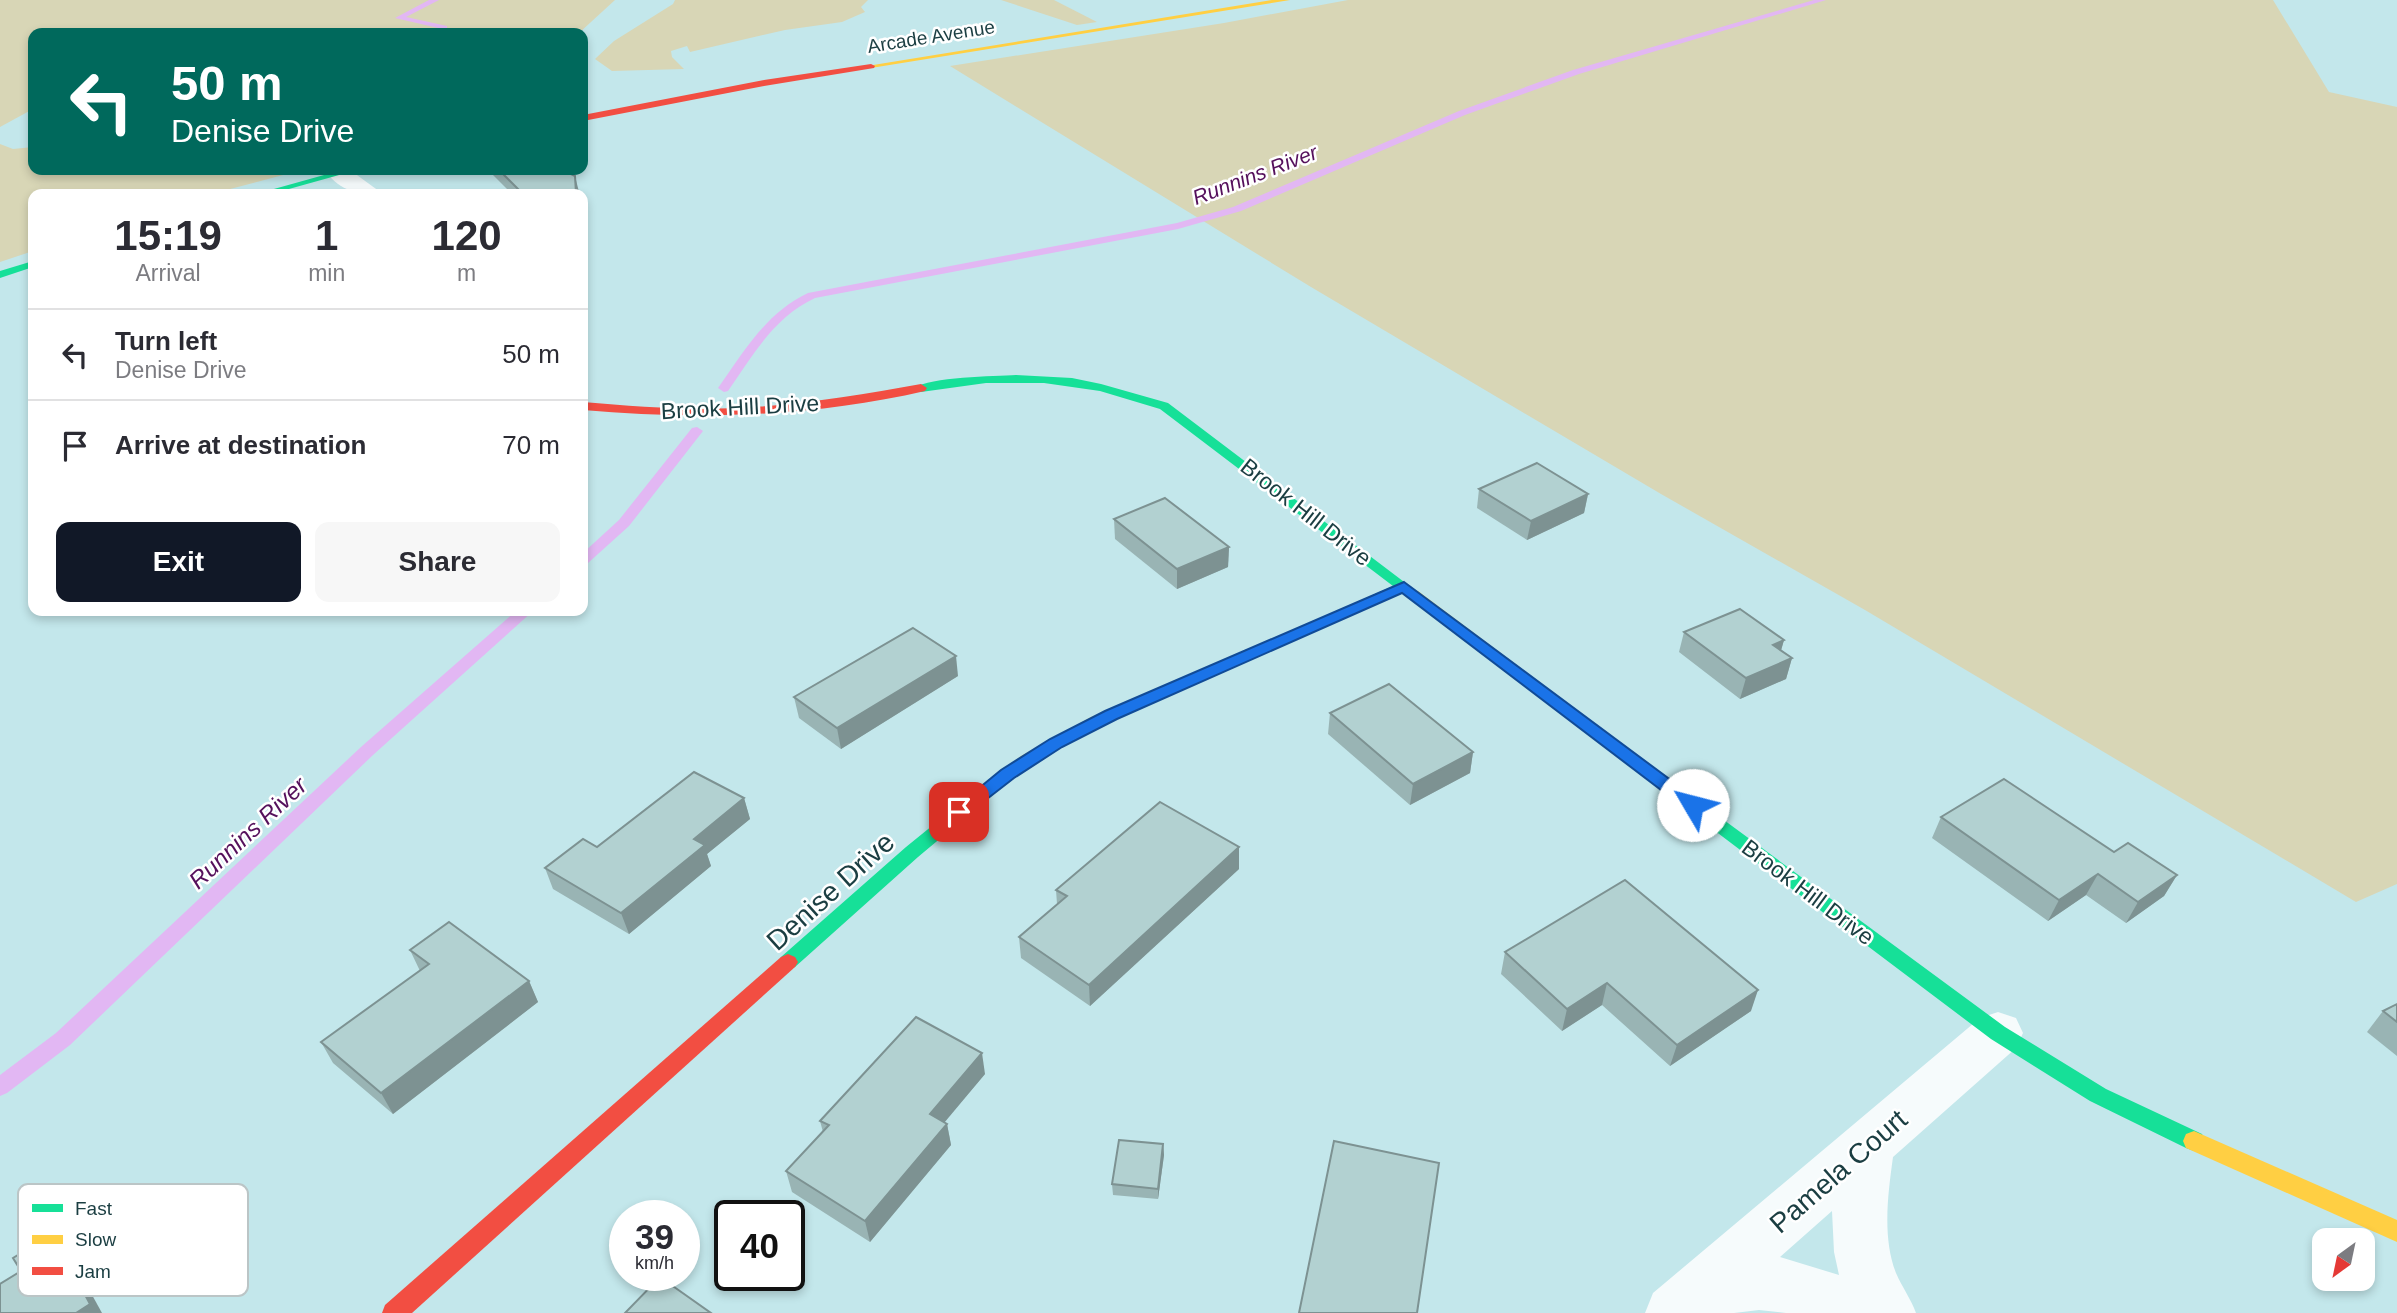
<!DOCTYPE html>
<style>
:root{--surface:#fff;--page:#f7f7f7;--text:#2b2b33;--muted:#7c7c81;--line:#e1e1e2;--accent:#111827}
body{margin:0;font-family:Helvetica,sans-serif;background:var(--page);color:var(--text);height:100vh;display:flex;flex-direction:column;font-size:26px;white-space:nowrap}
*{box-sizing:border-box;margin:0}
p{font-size:23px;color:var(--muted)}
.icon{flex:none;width:38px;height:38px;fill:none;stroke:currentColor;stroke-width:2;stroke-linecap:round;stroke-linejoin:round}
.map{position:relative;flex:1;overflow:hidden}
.panel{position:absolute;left:28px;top:189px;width:560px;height:427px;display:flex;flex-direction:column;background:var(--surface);border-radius:14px;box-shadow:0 4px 10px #0003}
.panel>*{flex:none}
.banner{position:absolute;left:28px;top:28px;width:560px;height:147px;border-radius:14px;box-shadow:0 4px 10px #0003;background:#00695c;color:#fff;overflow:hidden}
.needle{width:46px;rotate:213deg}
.fabs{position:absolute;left:2312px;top:1228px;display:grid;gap:14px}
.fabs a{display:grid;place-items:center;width:63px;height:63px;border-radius:14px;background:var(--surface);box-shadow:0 4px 10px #0003;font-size:35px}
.speed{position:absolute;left:609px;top:1200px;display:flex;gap:14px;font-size:35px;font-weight:700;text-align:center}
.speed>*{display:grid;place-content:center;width:91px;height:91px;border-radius:50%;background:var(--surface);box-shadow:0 4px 10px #0003;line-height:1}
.speed small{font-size:18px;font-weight:400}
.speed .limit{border:4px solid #111;border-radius:10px;background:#fff;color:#111}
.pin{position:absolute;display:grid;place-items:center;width:60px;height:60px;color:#fff;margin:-30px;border-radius:14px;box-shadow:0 4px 10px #0006}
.me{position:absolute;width:77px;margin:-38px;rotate:307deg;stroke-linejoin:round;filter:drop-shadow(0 0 5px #0008)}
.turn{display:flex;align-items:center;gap:24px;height:147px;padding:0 28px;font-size:32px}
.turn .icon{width:91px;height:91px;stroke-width:2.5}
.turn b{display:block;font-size:49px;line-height:60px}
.eta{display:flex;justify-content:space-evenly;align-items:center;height:119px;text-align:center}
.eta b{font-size:42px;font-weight:800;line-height:49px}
.action{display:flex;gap:14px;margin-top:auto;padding:14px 28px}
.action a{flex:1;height:80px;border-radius:14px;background:var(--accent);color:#fff;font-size:28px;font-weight:800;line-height:80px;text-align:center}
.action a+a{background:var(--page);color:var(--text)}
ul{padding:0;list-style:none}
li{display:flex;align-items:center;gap:21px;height:91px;padding:0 28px;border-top:2px solid var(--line)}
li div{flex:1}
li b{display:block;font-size:26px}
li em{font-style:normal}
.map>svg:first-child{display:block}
</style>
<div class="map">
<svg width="2397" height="1313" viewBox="0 0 2397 1313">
<rect width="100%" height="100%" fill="#c3e7eb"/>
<g fill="#d8d6b6">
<path d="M0,0H615L579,33H33V109L0,127Z"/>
<path d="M675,0H868L861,7L865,12L842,22L785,30L690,52L687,46L671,51L672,57L684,69L612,71L595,59L614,41L673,4Z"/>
<path d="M1001,0H1054L1097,22L1077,25Z"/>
<path d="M1348,0H2273L2329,92L2397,107V884L2356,902L1865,610L1661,494L1311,287L950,66L1224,23Z"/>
<path d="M0,144L13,149L33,147V170H302L211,194H33V251L0,262Z"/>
</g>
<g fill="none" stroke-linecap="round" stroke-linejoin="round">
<g fill="#e2b7f3" fill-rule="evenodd">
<path d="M429,0H439L406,17L447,26V30L395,18Z"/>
<path d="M1814,0H1826L1579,74L1465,115L1241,211L1178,229L815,298C774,317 753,355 728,391L724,392L718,388C744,351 766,313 808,293L1177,223L1233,207L1459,111L1573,70Z"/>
<path d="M697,427L703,431L629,526L588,563L583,564V553L619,520L692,428Z"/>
<path d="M516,611H533L373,755L70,1045L7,1093L0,1096V1075L56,1033L361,747Z"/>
</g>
<g fill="#f6fbfc" fill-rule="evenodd">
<path d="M329,170H350L383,194C362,195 341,192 327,173Z"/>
<path d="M1998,1012L2016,1018L2023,1033L2016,1048L1893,1157C1888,1194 1882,1237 1896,1273C1902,1287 1911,1299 1916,1313H1786L1759,1310L1734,1313H1645L1653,1293L1980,1018ZM1832,1211L1834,1252L1839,1275L1780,1257Z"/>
</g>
<g fill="#16e098" fill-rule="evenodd">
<path d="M342,170H357L271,194H256Z"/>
<path d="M33,261V267L0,278V271Z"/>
<path d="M1016,375L1072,378L1101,384L1168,403L1420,594L1413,598L1402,593L1288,643H1278L1275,640L1278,637L1393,586L1160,409L1100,391L1044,383H986L921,392L915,388C929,377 995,376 1016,375Z"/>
<path d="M997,776L1003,778L1006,782L1003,786L918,857L795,967L788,970L781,967L778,962L781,957L906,847L991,778Z"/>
<path d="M1692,799L1698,801L2005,1027L2106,1089L2202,1134L2205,1141L2202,1148L2194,1151L2186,1148L2090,1101L1991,1039L1686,809L1683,805L1686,801Z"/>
</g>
<g fill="#ffcf43" fill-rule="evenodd">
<path d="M1272,0H1290L871,68L867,66Z"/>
<path d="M1413,590L1418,591L1698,801L1701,805L1698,809H1686L1408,597L1406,594L1408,591Z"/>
<path d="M1283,635L1291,640L1288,643L1103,724L1033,764L1003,786H991L988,782L1021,756L1091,717Z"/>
<path d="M2194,1131L2397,1220V1242L2186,1148L2183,1141L2186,1134Z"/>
</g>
<g fill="#f24e42" fill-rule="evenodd">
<path d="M871,64L875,66L874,68L764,86L583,121V115L764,80Z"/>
<path d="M921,384L927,388L925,391C813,417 697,420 583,410V402C640,407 698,411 755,407C811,403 866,394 921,384Z"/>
<path d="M788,954L795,957L798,962L795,967L412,1313H382L385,1305L781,957Z"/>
</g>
</g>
<g fill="#99b4b4">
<path d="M488,170H563L579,192V194H512Z"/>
<path d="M1479,489L1588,494L1584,513L1527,540L1477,508Z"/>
<path d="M1114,519L1229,547L1228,567L1177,589L1115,539Z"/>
<path d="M1684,632L1784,640L1781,650L1792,658L1786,679L1740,699L1679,652Z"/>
<path d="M958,676L841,749L799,718L794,697Z"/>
<path d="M1330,713L1473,752L1470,773L1410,805L1328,734Z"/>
<path d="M744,798L750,819L707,854L711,866L629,934L553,889L545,868L597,847Z"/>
<path d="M1941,817L2114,852L2177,875L2164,896L2126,923L2086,895L2048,921L1932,838Z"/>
<path d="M1239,869L1090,1006L1021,958L1019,937L1057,904L1056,890Z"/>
<path d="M410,950L529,981L538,1002L393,1114L333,1063L321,1042L420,971Z"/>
<path d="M1505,952L1751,1011L1670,1066L1602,1005L1562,1031L1501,974Z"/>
<path d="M2397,1004V1056L2367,1032L2383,1011Z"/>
<path d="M985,1074L944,1122L947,1124L951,1145L870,1242L792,1192L786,1171L823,1132L820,1121Z"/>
<path d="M1163,1144L1164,1155L1158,1199L1113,1195L1112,1184Z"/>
</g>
<g fill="#7d9292">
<path d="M575,176L579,192V194H576Z"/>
<path d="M1588,494L1584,513L1527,540L1531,521Z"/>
<path d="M1229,547L1228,567L1177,589V569Z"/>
<path d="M1784,640L1778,661L1773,645Z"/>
<path d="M956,656L958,676L841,749L837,728Z"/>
<path d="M1792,658L1786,679L1740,699L1746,678Z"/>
<path d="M1473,752L1470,773L1410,805L1413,784Z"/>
<path d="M744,798L750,819L707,854L711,866L629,934L621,913L694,839Z"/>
<path d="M1239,847V869L1090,1006L1089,985Z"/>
<path d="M2098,874L2086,895L2048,921L2059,900Z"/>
<path d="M2177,875L2164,896L2126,923L2138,902Z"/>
<path d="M529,981L538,1002L393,1114L381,1093Z"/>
<path d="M1607,983L1602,1005L1562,1031L1567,1009Z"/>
<path d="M1758,990L1751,1011L1670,1066L1677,1045Z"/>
<path d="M982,1053L985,1074L934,1135L930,1114Z"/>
<path d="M947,1124L951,1145L870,1242L865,1221Z"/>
<path d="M1163,1144L1164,1155L1158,1199V1189Z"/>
<path d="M52,1234L70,1255L102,1313H76Z"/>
</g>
<g fill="#b2d1d1" stroke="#7d9292" stroke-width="2">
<path d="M499,170H563L575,176L576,194H523Z"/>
<path d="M1537,463L1588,494L1531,521L1479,489Z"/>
<path d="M1165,498L1229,547L1177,569L1114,519Z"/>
<path d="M1740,609L1784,640L1773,645L1792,658L1746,678L1684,632Z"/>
<path d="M913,628L956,656L837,728L794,697Z"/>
<path d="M1389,684L1473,752L1413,784L1330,713Z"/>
<path d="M694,772L744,798L694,839L705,845L621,913L545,868L583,839L597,847Z"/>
<path d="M2004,779L2114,852L2128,843L2177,875L2138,902L2098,874L2059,900L1941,817Z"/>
<path d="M1160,802L1239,847L1089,985L1019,937L1067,896L1056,890Z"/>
<path d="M1625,880L1758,990L1677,1045L1607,983L1567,1009L1505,952Z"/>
<path d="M449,922L529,981L381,1093L321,1042L429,964L410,950Z"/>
<path d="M2397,1004V1022L2383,1011Z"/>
<path d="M916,1017L982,1053L930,1114L947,1124L865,1221L786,1171L829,1125L820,1121Z"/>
<path d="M1119,1140L1163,1144L1158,1189L1112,1184Z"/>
<path d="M1334,1141L1439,1163L1417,1313H1299Z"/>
<path d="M52,1234L90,1304L76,1313H0V1284L21,1271L13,1258Z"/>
<path d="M660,1277L711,1313H625Z"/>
</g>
<path fill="#1a73e8" stroke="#114b97" stroke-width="2" d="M1404,582L1699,801L1702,805L1699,809H1686L1402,593L1117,719L1062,747L1014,778L965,816H953L950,812L1001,770L1050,739L1105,711Z"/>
<g text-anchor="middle" stroke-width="5" stroke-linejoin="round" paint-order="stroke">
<g font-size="19" fill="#1b3e42" stroke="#fff">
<text transform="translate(931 36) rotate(-9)" y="7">Arcade Avenue</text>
</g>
<g font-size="21" font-style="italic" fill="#55105c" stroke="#fff">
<text transform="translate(1255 175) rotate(-21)" y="7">Runnins River</text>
</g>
<g font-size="23" fill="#1b3e42" stroke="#fff">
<text transform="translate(740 407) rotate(-3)" y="8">Brook Hill Drive</text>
<text transform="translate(1306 512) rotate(38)" y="8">Brook Hill Drive</text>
<text transform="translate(1808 892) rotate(37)" y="8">Brook Hill Drive</text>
</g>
<g font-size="24" font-style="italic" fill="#55105c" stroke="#fff">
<text transform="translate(248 833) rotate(-43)" y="8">Runnins River</text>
</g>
<g font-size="28" fill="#1b3e42" stroke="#fff">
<text transform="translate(830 891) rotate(-42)" y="10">Denise Drive</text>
<text transform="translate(1838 1171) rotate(-41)" y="10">Pamela Court</text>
</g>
</g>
<rect x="18" y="1184" width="230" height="112" rx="10" fill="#fff" stroke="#bbc5c6" stroke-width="2"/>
<rect x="32" y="1204" width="31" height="8" fill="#16e098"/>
<rect x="32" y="1235" width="31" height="9" fill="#ffcf43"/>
<rect x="32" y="1267" width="31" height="8" fill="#f24e42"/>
<g font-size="19" fill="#1b3e42">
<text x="75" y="1215">Fast</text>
<text x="75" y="1246">Slow</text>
<text x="75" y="1278">Jam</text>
</g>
</svg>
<div class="fabs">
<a><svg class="needle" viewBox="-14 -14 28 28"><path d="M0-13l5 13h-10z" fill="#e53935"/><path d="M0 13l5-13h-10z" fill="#7c7c81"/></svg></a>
</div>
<div class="speed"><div>39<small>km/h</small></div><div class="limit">40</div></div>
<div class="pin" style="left:959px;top:812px;background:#d93025"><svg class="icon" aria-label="arrive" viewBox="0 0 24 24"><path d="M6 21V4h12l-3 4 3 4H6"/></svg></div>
<svg class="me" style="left:1693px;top:805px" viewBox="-20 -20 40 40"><circle r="19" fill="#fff"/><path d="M0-13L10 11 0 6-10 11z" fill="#1a73e8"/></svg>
<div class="banner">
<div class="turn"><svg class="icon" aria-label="left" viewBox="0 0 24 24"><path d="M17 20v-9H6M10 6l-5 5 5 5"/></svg><div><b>50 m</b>Denise Drive</div></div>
</div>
<section class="panel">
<div class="eta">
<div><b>15:19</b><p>Arrival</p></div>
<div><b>1</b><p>min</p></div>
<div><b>120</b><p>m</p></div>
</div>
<ul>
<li><svg class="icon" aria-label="left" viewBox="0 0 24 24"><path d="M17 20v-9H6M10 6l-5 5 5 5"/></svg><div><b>Turn left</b><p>Denise Drive</p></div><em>50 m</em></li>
<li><svg class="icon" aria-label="arrive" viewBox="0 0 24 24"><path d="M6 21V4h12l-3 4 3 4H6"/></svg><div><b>Arrive at destination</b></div><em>70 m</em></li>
</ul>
<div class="action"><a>Exit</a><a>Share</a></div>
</section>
</div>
